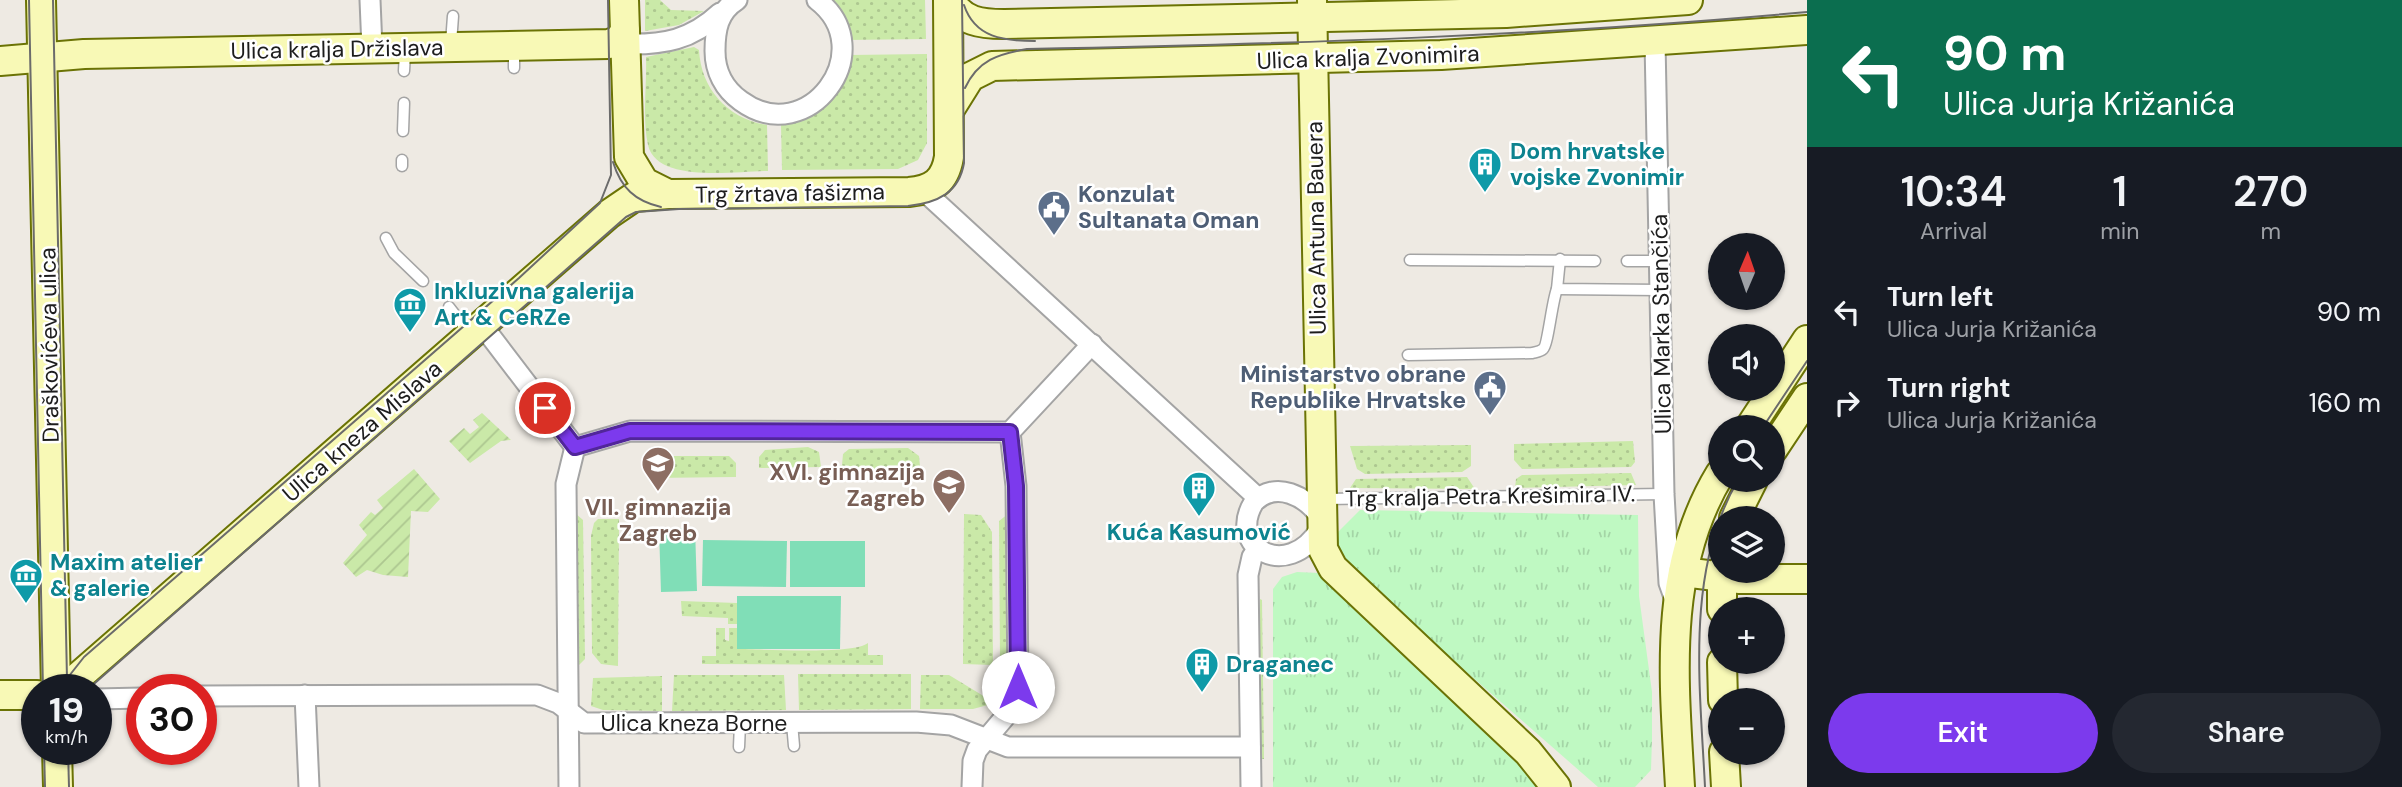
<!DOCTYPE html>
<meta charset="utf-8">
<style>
:root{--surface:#171b24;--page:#242831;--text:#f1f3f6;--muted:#9ea1a6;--accent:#7c3aed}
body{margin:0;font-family:"DM Sans",sans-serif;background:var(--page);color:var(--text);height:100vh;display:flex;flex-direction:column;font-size:26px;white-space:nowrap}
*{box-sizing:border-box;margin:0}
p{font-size:23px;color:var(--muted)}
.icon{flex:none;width:38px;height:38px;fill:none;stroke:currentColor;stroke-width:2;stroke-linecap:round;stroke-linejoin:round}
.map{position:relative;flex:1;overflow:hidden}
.side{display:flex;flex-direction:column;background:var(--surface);width:595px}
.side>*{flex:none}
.top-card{background:#0b6e4f;color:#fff;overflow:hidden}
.needle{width:46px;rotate:2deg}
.fabs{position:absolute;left:1708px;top:233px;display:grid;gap:14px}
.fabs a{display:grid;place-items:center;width:77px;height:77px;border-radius:50%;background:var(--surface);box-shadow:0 2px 5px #0004;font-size:35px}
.speed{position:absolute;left:21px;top:674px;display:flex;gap:14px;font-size:35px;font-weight:700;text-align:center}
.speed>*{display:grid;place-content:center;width:91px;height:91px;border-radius:50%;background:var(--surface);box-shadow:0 2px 5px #0004;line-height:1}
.speed small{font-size:18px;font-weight:400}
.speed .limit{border:10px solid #d22;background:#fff;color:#111}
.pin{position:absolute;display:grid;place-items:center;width:60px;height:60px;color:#fff;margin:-30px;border:4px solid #fff;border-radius:50%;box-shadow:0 2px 7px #0007}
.me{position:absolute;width:77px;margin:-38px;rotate:0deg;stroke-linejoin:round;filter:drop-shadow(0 0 5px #0008)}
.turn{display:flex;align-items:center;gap:24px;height:147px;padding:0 21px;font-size:32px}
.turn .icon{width:91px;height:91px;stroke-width:2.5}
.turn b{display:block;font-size:49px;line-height:60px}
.eta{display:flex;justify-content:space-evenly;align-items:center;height:119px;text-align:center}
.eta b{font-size:42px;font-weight:600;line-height:49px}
.primary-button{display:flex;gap:14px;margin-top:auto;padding:14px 21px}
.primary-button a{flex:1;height:80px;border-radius:42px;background:var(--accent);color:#fff;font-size:28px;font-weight:600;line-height:80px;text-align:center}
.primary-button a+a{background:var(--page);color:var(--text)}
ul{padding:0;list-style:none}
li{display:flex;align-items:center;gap:21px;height:91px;padding:0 21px}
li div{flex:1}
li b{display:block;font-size:26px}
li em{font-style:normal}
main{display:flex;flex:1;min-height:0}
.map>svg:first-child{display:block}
</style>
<main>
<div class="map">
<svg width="1807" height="787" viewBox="0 0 1807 787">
<defs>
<pattern id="grass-dots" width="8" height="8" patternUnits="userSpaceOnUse" patternTransform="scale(1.75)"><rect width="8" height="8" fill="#cae9a8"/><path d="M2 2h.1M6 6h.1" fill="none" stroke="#adc790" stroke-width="1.8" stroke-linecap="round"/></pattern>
<pattern id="park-tufts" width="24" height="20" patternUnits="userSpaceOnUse" patternTransform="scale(1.75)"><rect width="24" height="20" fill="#bff9c2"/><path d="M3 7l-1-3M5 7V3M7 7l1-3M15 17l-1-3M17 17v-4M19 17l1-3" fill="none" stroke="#a4d5a6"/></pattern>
<pattern id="garden-furrows" width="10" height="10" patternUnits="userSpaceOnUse" patternTransform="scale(1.75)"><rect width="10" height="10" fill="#cae9a8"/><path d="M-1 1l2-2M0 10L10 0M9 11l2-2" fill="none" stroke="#adc790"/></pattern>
</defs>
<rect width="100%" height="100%" fill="#eeeae3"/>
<g fill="url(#grass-dots)">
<path d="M645,0H660L671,10L704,11L679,25L645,31Z"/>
<path d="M830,0H925L926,39L848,40L842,16Z"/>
<path d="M694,47L699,50C701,89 728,119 767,125L768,171C737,171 657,184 648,145C642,118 647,85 646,57Z"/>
<path d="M927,54V143L918,160L898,169L782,170L781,125C827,117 833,93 849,55Z"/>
<path d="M1633,441L1635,462L1631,467L1522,469L1514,460V444Z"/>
<path d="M1471,445V466L1462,472L1365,474L1357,469L1350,446Z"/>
<path d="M808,447L819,452L821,467L759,468V457L765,450Z"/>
<path d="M908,448L919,456L921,476H834V466L842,465L843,454L849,449Z"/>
<path d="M660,456H729L736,463V477L651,478L653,462Z"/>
<path d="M1631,473L1636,485L1515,488L1516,479L1522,475Z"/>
<path d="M1467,477L1475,489L1350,488L1356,479Z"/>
<path d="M575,513L583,520L585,659L576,668Z"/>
<path d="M964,514L981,515L992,532L993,665L963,664Z"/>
<path d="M1008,514L1009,661H1000L999,521Z"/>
<path d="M598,519H619L618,666L601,664L592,653L591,536L594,523Z"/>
<path d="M1260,599L1262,600L1264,759H1260Z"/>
<path d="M681,601L737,603V624H728V618L682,616Z"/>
<path d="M716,628H725V640L729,641V628H737V649C762,649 853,655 868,643V655H883V665L702,664V656H716Z"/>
<path d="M798,674H911V709L799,710Z"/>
<path d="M784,675L786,710L672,711L674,675Z"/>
<path d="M921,675H949L995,703L973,709H920Z"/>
<path d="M662,676V711L603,710L591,706L593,678Z"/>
</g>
<g fill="url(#park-tufts)">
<path d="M1360,510L1638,515L1639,596L1652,692V740L1651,770L1635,787H1598L1343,564L1336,550V534Z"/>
<path d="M1297,572L1319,573L1542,787H1273V589L1282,577Z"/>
</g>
<g fill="url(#garden-furrows)">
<path d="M482,413L511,440L501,441L470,463L449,441L464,428L470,434L479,427L473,420Z"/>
<path d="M414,469L440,499L428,512L411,511L408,577L383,575L367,570L356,577L343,563L367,535L359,525L371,512L375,515L383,508L377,500Z"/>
</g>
<g fill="#80deb7">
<path d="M695,528L697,591L661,592L659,529Z"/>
<path d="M703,540L787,541L786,587L702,586Z"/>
<rect x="790" y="541" width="75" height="46"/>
<path d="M737,596H841L840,649H737Z"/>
</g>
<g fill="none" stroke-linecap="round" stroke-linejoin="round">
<defs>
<g id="lane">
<path d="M451,43L453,16"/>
<path d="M514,68V46"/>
<path d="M404,71L405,52"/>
<path d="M403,131L404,103"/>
<path d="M402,166V160"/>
<path d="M386,238L394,253L423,281"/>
<path d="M1560,259L1557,289L1660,290"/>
<path d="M1410,260L1595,261"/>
<path d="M1627,261H1660"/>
<path d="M449,307L470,334"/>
<path d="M1408,355L1532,353C1535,352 1540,352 1543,349C1548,345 1552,301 1557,289"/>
<path d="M1325,499L1664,494"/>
<path d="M792,723L794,746"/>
<path d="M739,747L740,724"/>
</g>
<g id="street">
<path d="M370,0L372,48"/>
<path d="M737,0C718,12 715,30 715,51C715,71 724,89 741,101C808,150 882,50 817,0"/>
<path d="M1655,42L1664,494L1669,583L1674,597"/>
<path d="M625,44C664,45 691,40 720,13"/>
<path d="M924,191L1258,498"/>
<path d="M482,325L575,447"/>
<path d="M575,447L630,431L1010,432L1092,344"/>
<path d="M1320,529C1287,582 1226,547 1254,502C1276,480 1306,496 1321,518"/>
<path d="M305,695L309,787"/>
<path d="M201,696L537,695L558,703L584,723L916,722L951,725L1008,747H1250"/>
<path d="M96,699L142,698"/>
<path d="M569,787L566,484L575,447"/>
<path d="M972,787L973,761L977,750L1010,711L1018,687L1016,486L1010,432"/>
<path d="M1251,787L1248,575L1252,557L1258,548"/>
</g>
<g id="secondary">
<path d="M41,0L56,690"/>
<path d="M624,0L629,157L644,182L668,194L909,192C933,190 945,181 949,157L948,0"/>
<path d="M950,0C962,22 981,24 1004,24L1506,13L1688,0"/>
<path d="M1312,0L1323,549L1333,568L1528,752L1556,787"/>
<path d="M0,61L84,54L609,44L619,40L625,31"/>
<path d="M950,109L970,77L992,66L1441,55L1807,30"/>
<path d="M1750,427L1807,340"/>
<path d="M1773,449L1807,398"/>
<path d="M1734,518L1753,480"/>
<path d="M1683,572L1740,579H1807"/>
<path d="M1722,609V570"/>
<path d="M1722,662L1723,700"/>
<path d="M63,690L609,214L634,197L668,194"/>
<path d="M0,695H37"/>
<path d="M57,749L58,787"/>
<path d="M1724,752L1726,787"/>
<path d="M1680,787C1674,681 1662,569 1720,474"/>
</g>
</defs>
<use href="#lane" stroke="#a4a4a4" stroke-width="13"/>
<use href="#street" stroke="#a4a4a4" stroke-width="23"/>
<use href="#secondary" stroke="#6b7305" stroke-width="32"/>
<use href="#lane" stroke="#fff" stroke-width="10"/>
<use href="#street" stroke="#fff" stroke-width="19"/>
<use href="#secondary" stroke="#f8f9b6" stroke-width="28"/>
<g stroke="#6b6b6b" stroke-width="2">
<path d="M29,0L43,690"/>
<path d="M53,0L67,679"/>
<path d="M964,5C975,38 1004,41 1035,41"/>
<path d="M965,88C978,60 998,54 1027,49C1288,44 1547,36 1807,12"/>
<path d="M613,162C621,188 635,201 661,207"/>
<path d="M1763,427L1807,361"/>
<path d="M58,690L84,657L519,278L600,203L611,175L608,0"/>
<path d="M87,690L626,217L636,212L679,209L908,206C937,203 959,193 964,163L962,0"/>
<path d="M44,749L45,787"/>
<path d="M68,749L69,787"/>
<path d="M1705,787C1700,685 1685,571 1738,480"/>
</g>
</g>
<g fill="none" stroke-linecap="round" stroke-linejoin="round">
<defs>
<path id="route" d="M545,408L575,447L630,431L1010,432L1016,486L1018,687"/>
</defs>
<use href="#route" stroke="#51269a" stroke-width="18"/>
<use href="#route" stroke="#7c3aed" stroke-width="12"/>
</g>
<defs>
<symbol id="building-pin" viewBox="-11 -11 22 30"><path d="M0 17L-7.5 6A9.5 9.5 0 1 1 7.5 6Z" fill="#0f9aa8" stroke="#fff"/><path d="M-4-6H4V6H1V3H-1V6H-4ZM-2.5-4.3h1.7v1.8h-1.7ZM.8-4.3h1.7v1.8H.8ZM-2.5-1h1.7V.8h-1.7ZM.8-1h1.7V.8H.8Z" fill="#fff"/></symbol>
<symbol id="civic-pin" viewBox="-11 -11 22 30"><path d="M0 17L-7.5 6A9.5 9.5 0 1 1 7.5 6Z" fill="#5c6f8a" stroke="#fff"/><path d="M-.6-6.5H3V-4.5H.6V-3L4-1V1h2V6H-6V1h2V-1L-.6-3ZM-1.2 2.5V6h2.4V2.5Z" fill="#fff"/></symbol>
<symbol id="museum-pin" viewBox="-11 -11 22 30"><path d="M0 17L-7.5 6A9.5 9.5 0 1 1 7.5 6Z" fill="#0f9aa8" stroke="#fff"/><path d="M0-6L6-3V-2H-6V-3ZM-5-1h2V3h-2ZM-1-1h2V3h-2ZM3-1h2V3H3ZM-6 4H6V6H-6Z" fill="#fff"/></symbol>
<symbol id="school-pin" viewBox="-11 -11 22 30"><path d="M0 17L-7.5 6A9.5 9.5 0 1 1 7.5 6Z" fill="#8d6e63" stroke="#fff"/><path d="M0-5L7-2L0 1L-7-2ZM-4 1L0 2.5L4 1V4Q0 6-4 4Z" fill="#fff"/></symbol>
</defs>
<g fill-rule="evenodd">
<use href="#building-pin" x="1466" y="145" width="38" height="52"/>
<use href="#civic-pin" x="1035" y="188" width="38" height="52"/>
<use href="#museum-pin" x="391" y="285" width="38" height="52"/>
<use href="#civic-pin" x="1471" y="368" width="38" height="52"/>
<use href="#school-pin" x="639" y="444" width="38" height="52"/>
<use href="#school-pin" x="930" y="466" width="38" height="52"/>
<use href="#building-pin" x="1180" y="469" width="38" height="52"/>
<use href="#museum-pin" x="7" y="556" width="38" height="52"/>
<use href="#building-pin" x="1183" y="645" width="38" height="52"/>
</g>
<g text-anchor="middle" stroke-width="5" stroke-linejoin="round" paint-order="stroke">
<g font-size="23" fill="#1d1d1d" stroke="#fff">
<text transform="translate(337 49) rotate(-1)" y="8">Ulica kralja Držislava</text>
<text transform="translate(1368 57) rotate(-2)" y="8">Ulica kralja Zvonimira</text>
<text transform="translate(790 193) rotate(-1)" y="8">Trg žrtava fašizma</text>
<text transform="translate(1316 228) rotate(-91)" y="8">Ulica Antuna Bauera</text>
<text transform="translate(1661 324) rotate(-91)" y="8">Ulica Marka Stančića</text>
<text transform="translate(49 345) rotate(-91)" y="8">Draškovićeva ulica</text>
<text transform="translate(362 431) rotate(-41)" y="8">Ulica kneza Mislava</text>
<text transform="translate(1490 496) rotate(-1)" y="8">Trg kralja Petra Krešimira IV.</text>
<text x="694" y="731">Ulica kneza Borne</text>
</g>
<g font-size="23" font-weight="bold" fill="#0d838f" stroke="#fff" text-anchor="start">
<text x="1510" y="159">Dom hrvatske<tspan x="1510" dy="26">vojske Zvonimir</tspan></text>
<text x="434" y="299">Inkluzivna galerija<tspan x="434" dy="26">Art &amp; CeRZe</tspan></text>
<text x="1199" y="540" text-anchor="middle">Kuća Kasumović</text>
<text x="50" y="570">Maxim atelier<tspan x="50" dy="26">&amp; galerie</tspan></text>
<text x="1226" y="672">Draganec</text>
</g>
<g font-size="23" font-weight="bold" fill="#4e5e75" stroke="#fff" text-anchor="start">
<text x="1078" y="202">Konzulat<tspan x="1078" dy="26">Sultanata Oman</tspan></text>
<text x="1466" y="382" text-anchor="end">Ministarstvo obrane<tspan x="1466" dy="26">Republike Hrvatske</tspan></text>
</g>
<g font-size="23" font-weight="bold" fill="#785e54" stroke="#fff" text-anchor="end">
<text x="925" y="480">XVI. gimnazija<tspan x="925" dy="26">Zagreb</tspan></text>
<text x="658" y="515" text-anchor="middle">VII. gimnazija<tspan x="658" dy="26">Zagreb</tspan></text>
</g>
</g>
</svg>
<div class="fabs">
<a><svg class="needle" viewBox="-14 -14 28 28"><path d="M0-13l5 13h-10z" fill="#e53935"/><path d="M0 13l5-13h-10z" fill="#9ea1a6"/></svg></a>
<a><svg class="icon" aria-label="sound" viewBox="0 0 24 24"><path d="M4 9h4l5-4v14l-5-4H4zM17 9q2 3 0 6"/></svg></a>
<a><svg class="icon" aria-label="search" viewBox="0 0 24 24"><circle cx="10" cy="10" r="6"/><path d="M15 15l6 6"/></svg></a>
<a><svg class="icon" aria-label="layers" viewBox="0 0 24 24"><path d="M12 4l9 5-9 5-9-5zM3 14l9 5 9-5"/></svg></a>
<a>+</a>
<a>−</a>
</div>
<div class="speed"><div>19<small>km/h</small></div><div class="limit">30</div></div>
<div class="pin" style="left:545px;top:408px;background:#d93025"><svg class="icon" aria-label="arrive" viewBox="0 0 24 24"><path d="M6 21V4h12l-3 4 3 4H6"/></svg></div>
<svg class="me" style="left:1018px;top:687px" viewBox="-20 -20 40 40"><circle r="19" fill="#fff"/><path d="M0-13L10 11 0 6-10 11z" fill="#7c3aed"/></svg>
</div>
<section class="side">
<div class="top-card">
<div class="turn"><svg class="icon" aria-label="left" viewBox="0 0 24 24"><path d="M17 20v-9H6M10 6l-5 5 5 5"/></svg><div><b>90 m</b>Ulica Jurja Križanića</div></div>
</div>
<div class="eta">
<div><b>10:34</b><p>Arrival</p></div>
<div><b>1</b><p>min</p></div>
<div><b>270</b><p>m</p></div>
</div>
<ul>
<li><svg class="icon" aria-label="left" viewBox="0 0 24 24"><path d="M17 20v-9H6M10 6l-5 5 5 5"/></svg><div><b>Turn left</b><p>Ulica Jurja Križanića</p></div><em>90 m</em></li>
<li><svg class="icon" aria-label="right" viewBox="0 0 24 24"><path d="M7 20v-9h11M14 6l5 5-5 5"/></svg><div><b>Turn right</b><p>Ulica Jurja Križanića</p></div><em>160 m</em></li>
</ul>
<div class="primary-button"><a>Exit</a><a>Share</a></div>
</section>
</main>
